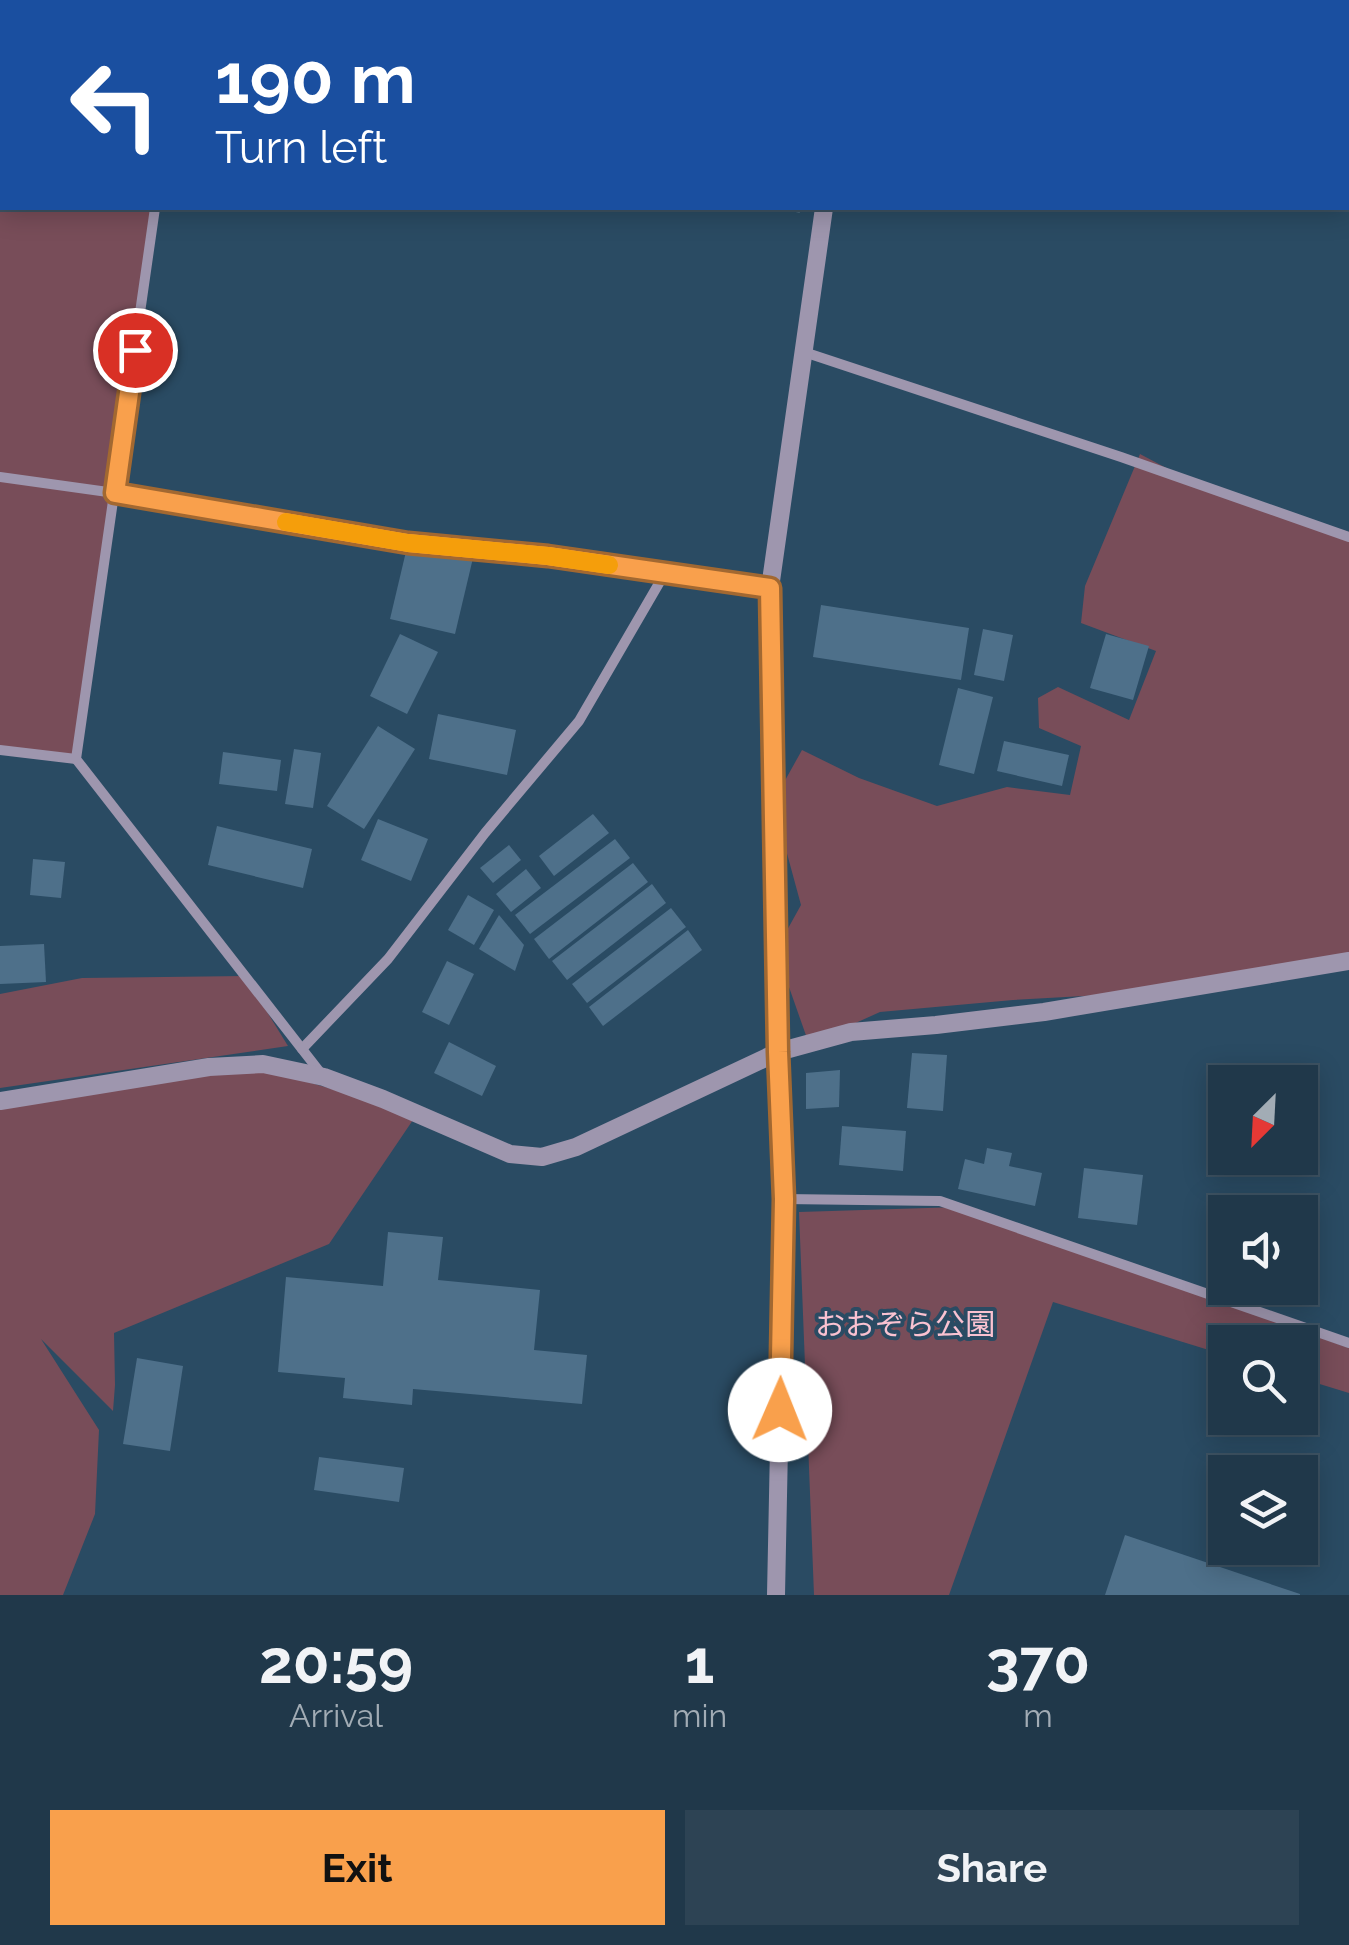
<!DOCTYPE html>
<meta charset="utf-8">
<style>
:root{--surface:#20384a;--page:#2d4354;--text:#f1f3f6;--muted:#a2acb5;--line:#3d5262;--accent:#f9a04c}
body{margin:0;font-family:Raleway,"Noto Sans JP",sans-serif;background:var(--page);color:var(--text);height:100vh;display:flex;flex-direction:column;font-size:38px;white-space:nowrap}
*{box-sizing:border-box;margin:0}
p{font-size:32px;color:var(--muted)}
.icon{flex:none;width:55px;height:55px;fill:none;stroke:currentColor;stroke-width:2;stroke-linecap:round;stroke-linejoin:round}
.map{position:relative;height:1595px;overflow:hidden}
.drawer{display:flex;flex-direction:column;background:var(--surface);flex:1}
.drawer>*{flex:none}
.hud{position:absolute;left:0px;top:0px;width:1350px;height:210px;box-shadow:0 5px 25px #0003,0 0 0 2px var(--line);background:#1a4fa0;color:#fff;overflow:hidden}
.needle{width:65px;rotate:204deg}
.controls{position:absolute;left:1208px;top:1065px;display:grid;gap:20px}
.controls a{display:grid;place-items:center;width:110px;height:110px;border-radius:0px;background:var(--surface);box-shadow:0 5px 25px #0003,0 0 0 2px var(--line);font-size:50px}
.pin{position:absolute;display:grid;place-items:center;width:85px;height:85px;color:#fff;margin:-42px;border:5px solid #fff;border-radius:50%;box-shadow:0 2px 10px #0007}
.me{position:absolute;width:110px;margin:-55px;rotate:1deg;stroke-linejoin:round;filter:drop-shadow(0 0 8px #0008)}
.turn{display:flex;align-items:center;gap:35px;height:210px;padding:0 50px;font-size:45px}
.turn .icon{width:130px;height:130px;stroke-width:2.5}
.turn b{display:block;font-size:70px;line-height:85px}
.eta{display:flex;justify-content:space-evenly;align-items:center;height:170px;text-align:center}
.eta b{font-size:60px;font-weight:700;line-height:70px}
.cta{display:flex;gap:20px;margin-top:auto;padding:20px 50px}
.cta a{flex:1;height:115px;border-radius:0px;background:var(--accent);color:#111;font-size:40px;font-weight:700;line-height:115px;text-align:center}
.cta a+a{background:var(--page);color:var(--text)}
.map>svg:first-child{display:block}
</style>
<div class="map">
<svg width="1349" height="1595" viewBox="0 0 1349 1595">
<rect width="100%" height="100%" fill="#2a4b63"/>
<g fill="#784d59">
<path d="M2,18V208H155L76,759L0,748V28Z"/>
<path d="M1140,454L1202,487L1349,532V961L1156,992L1013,1000L880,1012L809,1044L776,950L801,905L773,802L802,750L859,778L937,806L1007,787L1070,795L1081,746L1039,728L1038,698L1058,687L1129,720L1156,651L1081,623L1085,586Z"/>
<path d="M245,976L288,1046L0,1088V994L82,978Z"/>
<path d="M250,1065L417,1114L329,1244L114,1333L115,1385L113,1411L41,1339L99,1430L95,1514L63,1595H0V1101Z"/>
<path d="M959,1207L1349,1348V1393L1300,1378V1342H1225V1355L1053,1302L949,1595H814L799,1212Z"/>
</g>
<g fill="#4e708a">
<path d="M408,543L473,558L455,634L390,619Z"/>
<path d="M821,605L969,628L961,680L813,657Z"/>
<path d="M983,629L1013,635L1004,681L974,675Z"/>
<path d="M400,634L438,652L407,714L370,696Z"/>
<path d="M1106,634L1149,646L1133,700L1090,688Z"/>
<path d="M958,688L993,697L974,774L939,765Z"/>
<path d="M438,714L516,730L507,775L429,759Z"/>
<path d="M378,726L415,749L364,829L327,806Z"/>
<path d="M1004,741L1069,755L1062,786L997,771Z"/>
<path d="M294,749L321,753L313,808L285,804Z"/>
<path d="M223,752L281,760L277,791L219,784Z"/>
<path d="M593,814L609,833L554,876L539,856Z"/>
<path d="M378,819L428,839L411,881L361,860Z"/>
<path d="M217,826L312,849L303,888L208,865Z"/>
<path d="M615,839L630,858L530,934L515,915Z"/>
<path d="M509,845L521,860L493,883L480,868Z"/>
<path d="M33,859L65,862L61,898L30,895Z"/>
<path d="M633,863L648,882L549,959L534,939Z"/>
<path d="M526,869L541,888L511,912L496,894Z"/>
<path d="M652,884L666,903L567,980L552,961Z"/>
<path d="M468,895L494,910L474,945L448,930Z"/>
<path d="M671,908L686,927L587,1003L572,984Z"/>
<path d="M499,915L524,945L515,971L479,949Z"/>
<path d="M688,930L702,950L603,1026L589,1007Z"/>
<path d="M44,944L46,982L0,984V946Z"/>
<path d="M447,961L474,974L449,1025L422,1012Z"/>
<path d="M449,1042L496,1066L482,1096L434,1073Z"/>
<path d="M912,1053L947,1055L943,1111L907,1108Z"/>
<path d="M840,1070L839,1107L806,1109V1073Z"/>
<path d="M842,1126L906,1131L903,1171L839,1165Z"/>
<path d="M987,1148L1012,1153L1009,1166L1042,1173L1035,1206L958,1189L965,1159L984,1164Z"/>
<path d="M1084,1168L1143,1175L1137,1225L1078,1218Z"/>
<path d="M388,1232L443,1237L438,1280L540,1290L534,1350L587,1355L582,1404L413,1389L412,1405L343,1398L345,1378L278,1372L286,1277L383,1286Z"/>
<path d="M137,1358L183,1366L170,1451L123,1444Z"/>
<path d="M319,1457L404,1468L399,1502L314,1490Z"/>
<path d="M1125,1535L1300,1594V1595H1105Z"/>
</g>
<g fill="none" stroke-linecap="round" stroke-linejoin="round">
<path stroke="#748ea1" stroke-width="5" stroke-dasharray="8 5" stroke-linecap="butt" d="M783,208L800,210"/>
<g stroke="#9e96ae" stroke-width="10">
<path d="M7,2V0"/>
<path d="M185,2V0"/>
<path d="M0,28L2,18"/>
<path d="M1348,182H1349"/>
<path d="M155,208L76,759L323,1076"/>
<path d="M804,352L1121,457L1349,537"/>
<path d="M0,477L115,493L408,543L549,556L770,588"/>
<path d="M0,750L76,759"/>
<path d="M302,1049L388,959L485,833L579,721L665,573"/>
<path d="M784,1199L940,1201L1349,1343"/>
</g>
<g stroke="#9e96ae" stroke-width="18">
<path d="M853,2V0"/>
<path d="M0,1101L209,1067L263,1064L324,1077L383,1099L510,1154L542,1157L576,1147L778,1052L851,1032L936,1025L1044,1012L1349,961"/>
<path d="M776,1595L784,1199L778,1052L770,588L824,208"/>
</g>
</g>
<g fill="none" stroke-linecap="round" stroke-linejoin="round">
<defs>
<path id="route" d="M135,350L115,493L408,543L548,556L770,588L778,1052L784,1199L780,1410"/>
</defs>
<use href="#route" stroke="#a26831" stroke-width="25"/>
<use href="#route" stroke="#f9a04c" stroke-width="18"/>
<path stroke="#f59e0b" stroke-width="18" d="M286,522L408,543L548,556L609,565"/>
</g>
<g text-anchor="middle" stroke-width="8" stroke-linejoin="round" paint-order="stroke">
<g font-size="30" fill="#fac2d1" stroke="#2a4b63">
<text x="905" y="1335">おおぞら公園</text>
</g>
</g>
</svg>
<div class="controls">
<a><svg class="needle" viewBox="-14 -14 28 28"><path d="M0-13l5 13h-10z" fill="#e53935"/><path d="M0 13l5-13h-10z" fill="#a2acb5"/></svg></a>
<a><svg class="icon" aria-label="sound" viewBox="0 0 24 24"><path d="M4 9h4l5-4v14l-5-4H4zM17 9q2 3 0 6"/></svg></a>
<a><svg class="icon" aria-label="search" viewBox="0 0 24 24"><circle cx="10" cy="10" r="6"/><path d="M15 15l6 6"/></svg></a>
<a><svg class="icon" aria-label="layers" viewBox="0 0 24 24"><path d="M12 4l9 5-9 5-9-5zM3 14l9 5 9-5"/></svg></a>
</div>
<div class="pin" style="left:135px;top:350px;background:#d93025"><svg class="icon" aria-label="arrive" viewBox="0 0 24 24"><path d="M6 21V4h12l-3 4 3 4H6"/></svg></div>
<svg class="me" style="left:780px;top:1410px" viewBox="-20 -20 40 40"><circle r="19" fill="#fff"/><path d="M0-13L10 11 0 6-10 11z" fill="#f9a04c"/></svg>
<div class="hud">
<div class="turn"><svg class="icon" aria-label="left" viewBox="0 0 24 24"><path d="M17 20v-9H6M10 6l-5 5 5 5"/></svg><div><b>190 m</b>Turn left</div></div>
</div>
</div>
<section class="drawer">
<div class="eta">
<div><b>20:59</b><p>Arrival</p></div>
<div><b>1</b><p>min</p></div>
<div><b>370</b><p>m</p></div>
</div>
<div class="cta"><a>Exit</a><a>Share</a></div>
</section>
